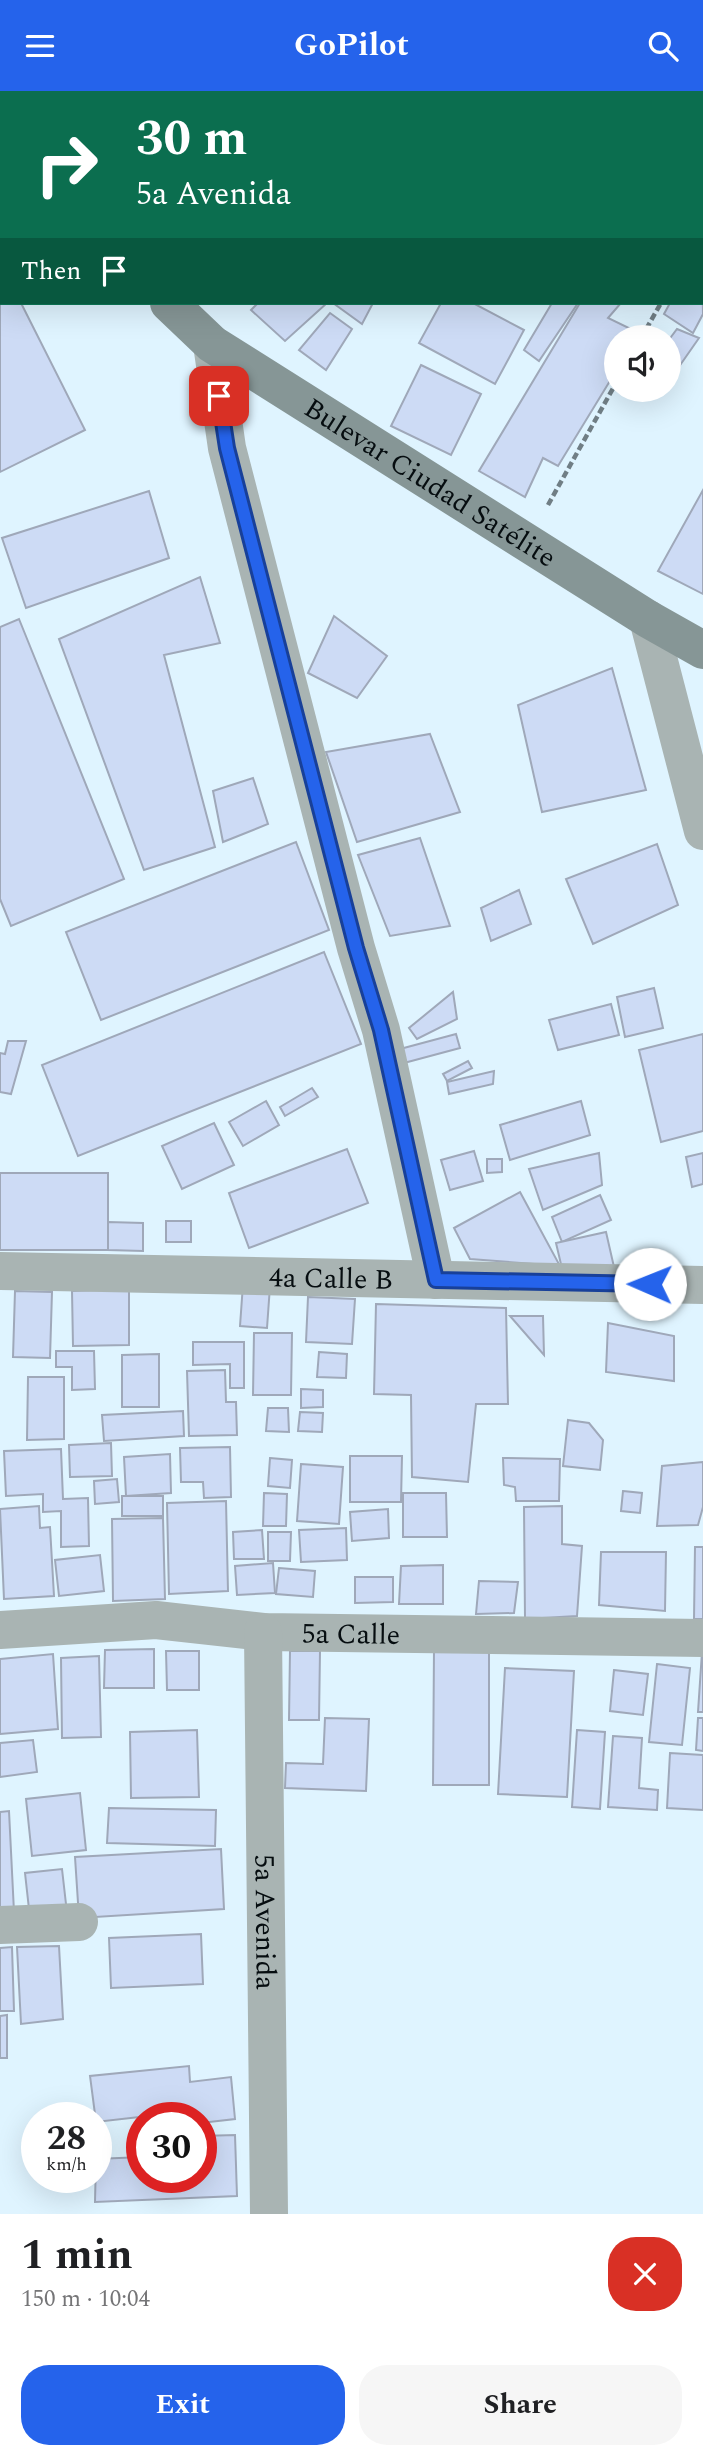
<!DOCTYPE html>
<meta charset="utf-8">
<style>
:root{--surface:#fff;--page:#f6f6f6;--text:#202124;--muted:#757577;--accent:#2563eb}
body{margin:0;font-family:Spectral,serif;background:var(--page);color:var(--text);height:100vh;display:flex;flex-direction:column;font-size:26px;white-space:nowrap}
*{box-sizing:border-box;margin:0}
p{font-size:23px;color:var(--muted)}
.icon{flex:none;width:38px;height:38px;fill:none;stroke:currentColor;stroke-width:2;stroke-linecap:round;stroke-linejoin:round}
.map{position:relative;height:2123px;overflow:hidden}
.side{display:flex;flex-direction:column;background:var(--surface);flex:1}
.side>*{flex:none}
.top-card{position:absolute;left:0px;top:0px;width:704px;height:214px;box-shadow:0 7px 28px #0002;background:#0b6e4f;color:#fff;overflow:hidden}
.controls{position:absolute;left:604px;top:234px;display:grid;gap:14px}
.controls a{display:grid;place-items:center;width:77px;height:77px;border-radius:50%;background:var(--surface);box-shadow:0 7px 28px #0002;font-size:35px}
.speed{position:absolute;left:21px;top:2011px;display:flex;gap:14px;font-size:35px;font-weight:700;text-align:center}
.speed>*{display:grid;place-content:center;width:91px;height:91px;border-radius:50%;background:var(--surface);box-shadow:0 7px 28px #0002;line-height:1}
.speed small{font-size:18px;font-weight:400}
.speed .limit{border:10px solid #d22;background:#fff;color:#111}
.pin{position:absolute;display:grid;place-items:center;width:60px;height:60px;color:#fff;margin:-30px;border-radius:14px;box-shadow:0 4px 10px #0006}
.me{position:absolute;width:77px;margin:-38px;rotate:271deg;stroke-linejoin:round;filter:drop-shadow(0 0 5px #0008)}
.turn{display:flex;align-items:center;gap:24px;height:147px;padding:0 21px;font-size:32px}
.turn .icon{width:91px;height:91px;stroke-width:2.5}
.turn b{display:block;font-size:49px;line-height:60px}
.then{display:flex;align-items:center;height:66px;padding:0 21px;background:#0003;gap:14px;font-size:26px}
.round{display:grid;place-items:center;flex:none;width:74px;height:74px;border-radius:28px;background:var(--page)}
.summary{display:flex;align-items:center;justify-content:space-between;height:119px;padding:0 21px}
h1{font-size:42px;font-weight:700;line-height:52px}
.action{display:flex;gap:14px;margin-top:auto;padding:14px 21px}
.action a{flex:1;height:80px;border-radius:28px;background:var(--accent);color:#fff;font-size:28px;font-weight:700;line-height:80px;text-align:center}
.action a+a{background:var(--page);color:var(--text)}
header{display:flex;justify-content:space-between;align-items:center;height:91px;padding:0 21px;background:var(--accent);color:#fff;font-size:32px;font-weight:700}
.map>svg:first-child{display:block}
</style>
<header><svg class="icon" aria-label="menu" viewBox="0 0 24 24"><path d="M4 6h16M4 12h16M4 18h16"/></svg>GoPilot<svg class="icon" aria-label="search" viewBox="0 0 24 24"><circle cx="10" cy="10" r="6"/><path d="M15 15l6 6"/></svg></header>
<div class="map">
<svg width="703" height="2123" viewBox="0 0 703 2123">
<rect width="100%" height="100%" fill="#dff4ff"/>
<g fill="#cddbf5" stroke="#9fa8b9" stroke-width="2">
<path d="M0,172L2,212H21L85,339L0,381Z"/>
<path d="M702,172L703,223L693,242L664,223L670,212H702Z"/>
<path d="M258,212H327L285,250L251,219Z"/>
<path d="M333,212H373L362,233Z"/>
<path d="M441,212H473L524,239L495,293L419,252Z"/>
<path d="M552,212H578L539,270L524,259Z"/>
<path d="M580,212H621L608,227L639,242L636,247H616V280L558,375L543,367L525,406L479,380Z"/>
<path d="M330,222L352,238L326,279L299,259Z"/>
<path d="M677,238L699,247L676,280L668,275V250Z"/>
<path d="M421,274L481,303L451,364L391,335Z"/>
<path d="M703,399V503L658,480Z"/>
<path d="M149,400L169,467L26,517L2,447Z"/>
<path d="M200,486L220,552L164,564L215,756L144,779L59,548Z"/>
<path d="M334,525L387,565L357,607L308,582Z"/>
<path d="M19,528L124,788L11,835L0,808V536Z"/>
<path d="M612,577L646,699L542,721L518,614Z"/>
<path d="M430,643L460,721L357,751L326,661Z"/>
<path d="M253,687L268,733L223,751L213,700Z"/>
<path d="M420,747L450,835L390,845L358,764Z"/>
<path d="M296,751L329,839L101,929L66,841Z"/>
<path d="M657,753L678,814L593,853L566,788Z"/>
<path d="M519,799L531,833L491,850L481,817Z"/>
<path d="M324,861L361,953L78,1065L42,974Z"/>
<path d="M654,897L663,937L625,946L617,906Z"/>
<path d="M453,901L457,928L417,948L409,937Z"/>
<path d="M611,913L619,944L558,959L549,929Z"/>
<path d="M456,943L460,957L404,972L400,958Z"/>
<path d="M703,943V1040L661,1051L639,959Z"/>
<path d="M8,950H26L11,1003L0,1001V962L5,963Z"/>
<path d="M468,970L472,977L447,990L443,983Z"/>
<path d="M494,980L493,993L449,1003L447,991Z"/>
<path d="M312,997L318,1006L285,1025L280,1016Z"/>
<path d="M266,1010L279,1034L243,1055L229,1031Z"/>
<path d="M581,1010L590,1044L510,1069L500,1034Z"/>
<path d="M214,1032L234,1074L182,1098L162,1055Z"/>
<path d="M347,1058L368,1112L249,1157L229,1102Z"/>
<path d="M474,1060L483,1090L450,1099L441,1069Z"/>
<path d="M599,1062L602,1094L543,1119L529,1078Z"/>
<path d="M703,1062V1093L692,1096L686,1066Z"/>
<path d="M487,1068H502V1081L487,1082Z"/>
<rect x="0" y="1082" width="108" height="77"/>
<path d="M520,1101L560,1175L470,1168L454,1137Z"/>
<path d="M600,1104L611,1129L562,1151L552,1126Z"/>
<rect x="166" y="1130" width="25" height="21"/>
<path d="M108,1131L143,1132V1160L108,1159Z"/>
<path d="M606,1141L614,1176L564,1186L556,1152Z"/>
<path d="M243,1193L270,1195L267,1237L240,1235Z"/>
<path d="M129,1198V1254L73,1255L72,1200Z"/>
<path d="M15,1200L52,1201L50,1267L13,1266Z"/>
<path d="M308,1206L355,1208L352,1253L306,1251Z"/>
<path d="M376,1213L506,1217L508,1313H476L468,1391L412,1386L411,1304L374,1303Z"/>
<path d="M510,1225H543L544,1264Z"/>
<path d="M608,1232L674,1245V1290L606,1281Z"/>
<path d="M254,1242H292L291,1304H253Z"/>
<path d="M193,1251H244V1297H230V1273L193,1274Z"/>
<path d="M56,1260H94L95,1298L72,1299V1276H56Z"/>
<path d="M319,1261L347,1263L346,1287L317,1286Z"/>
<path d="M159,1263V1316H122V1264Z"/>
<path d="M225,1279L226,1311H236L237,1344L189,1345L187,1280Z"/>
<path d="M28,1286H64V1348L27,1349Z"/>
<path d="M301,1298L323,1299V1316L301,1317Z"/>
<path d="M268,1317H288L289,1341L266,1340Z"/>
<path d="M183,1320L184,1345L104,1350L102,1324Z"/>
<path d="M300,1321L323,1322L322,1341L298,1340Z"/>
<path d="M568,1329L589,1332L603,1349L600,1379L563,1375Z"/>
<path d="M111,1352L112,1385L70,1386L69,1354Z"/>
<path d="M230,1356L231,1406L204,1407L203,1391H181L180,1357Z"/>
<path d="M61,1358L63,1408L88,1407L89,1455L61,1456V1420L43,1421V1403L6,1405L4,1360Z"/>
<path d="M170,1363L171,1402L126,1405L124,1366Z"/>
<path d="M350,1365H402L401,1411H350Z"/>
<path d="M270,1367L292,1369L290,1397L268,1395Z"/>
<path d="M503,1367L560,1368L559,1410H516L515,1396L504,1394Z"/>
<path d="M703,1371V1416L698,1434L657,1435L662,1375Z"/>
<path d="M301,1373L343,1376L339,1433L297,1430Z"/>
<path d="M117,1388L119,1411L95,1413L94,1390Z"/>
<path d="M623,1400L642,1402L640,1422L621,1420Z"/>
<path d="M264,1402L287,1403L286,1435H263Z"/>
<path d="M403,1402H446L447,1446H403Z"/>
<rect x="122" y="1405" width="41" height="20"/>
<path d="M226,1410L228,1500L169,1503L167,1412Z"/>
<path d="M39,1415L40,1437L50,1436L54,1505L4,1508L0,1418Z"/>
<path d="M562,1415V1453L582,1455L577,1525L525,1528L524,1416Z"/>
<path d="M388,1418L389,1447L352,1450L350,1421Z"/>
<path d="M163,1427L165,1508L113,1510L112,1428Z"/>
<path d="M346,1437L347,1469L301,1471L299,1439Z"/>
<path d="M262,1439L264,1468H234L233,1441Z"/>
<path d="M268,1441H291L290,1470H268Z"/>
<path d="M695,1456H703V1528H694Z"/>
<path d="M601,1461H666L665,1520L599,1514Z"/>
<path d="M100,1464L104,1500L59,1505L55,1469Z"/>
<path d="M273,1472L275,1502L237,1504L235,1475Z"/>
<path d="M443,1474V1513H399L401,1475Z"/>
<path d="M279,1477L315,1480L313,1506L276,1503Z"/>
<path d="M355,1486H393V1511L355,1512Z"/>
<path d="M479,1490L518,1491L514,1522L476,1523Z"/>
<path d="M154,1558V1597H104L105,1559Z"/>
<path d="M434,1558L489,1559V1694H433Z"/>
<path d="M166,1560H199V1599H167Z"/>
<path d="M290,1560H320L319,1629H289Z"/>
<path d="M702,1561H703V1621H698Z"/>
<path d="M53,1563L58,1638L0,1643V1568Z"/>
<path d="M99,1565L101,1646L62,1647L61,1567Z"/>
<path d="M657,1573L690,1577L682,1654L649,1651Z"/>
<path d="M505,1577L574,1580L567,1706L498,1703Z"/>
<path d="M614,1579L648,1583L643,1624L610,1620Z"/>
<path d="M325,1627L369,1628L366,1700L285,1697L286,1672L323,1673Z"/>
<path d="M698,1627H703V1660L696,1659Z"/>
<path d="M197,1639L199,1706L131,1707L130,1641Z"/>
<path d="M577,1639L605,1641L600,1718L572,1716Z"/>
<path d="M613,1645L642,1647L639,1697L658,1699L657,1719L608,1716Z"/>
<path d="M33,1649L37,1681L0,1686V1652Z"/>
<path d="M670,1662L703,1664V1719L667,1717Z"/>
<path d="M80,1702L86,1759L32,1765L26,1708Z"/>
<path d="M109,1717L216,1719L215,1755L107,1752Z"/>
<path d="M9,1720L14,1821L0,1822V1721Z"/>
<path d="M221,1758L224,1818L79,1827L75,1766Z"/>
<path d="M62,1778L67,1822L30,1827L25,1782Z"/>
<path d="M201,1843L203,1893L111,1897L109,1847Z"/>
<path d="M59,1855L63,1928L21,1933L17,1856Z"/>
<path d="M12,1856L14,1920H0V1857Z"/>
<path d="M7,1924V1967H0V1925Z"/>
<path d="M189,1975L190,1991L231,1986L235,2028L201,2032V2026H174L175,2022L96,2031L90,1985Z"/>
<path d="M235,2044L237,2105L95,2111L96,2068L142,2066V2086H201V2045Z"/>
</g>
<g fill="none" stroke-linecap="round" stroke-linejoin="round">
<g stroke="#707e85" stroke-width="4.5" stroke-dasharray="7 3.5" stroke-linecap="butt">
<path d="M641,247L661,212"/>
<path d="M548,414L616,292"/>
</g>
<g stroke="#a9b4b3" stroke-width="38">
<path d="M702,92L703,90"/>
<path d="M212,253L227,357L356,857L381,939L436,1189"/>
<path d="M648,528L703,740"/>
<path id="s1" d="M0,1180L703,1194"/>
<path id="s2" d="M0,1539L156,1529L263,1541L703,1547"/>
<path id="s3" d="M263,1541L269,2123"/>
<path d="M0,1834L79,1831"/>
</g>
<g stroke="#869696" stroke-width="38">
<path d="M66,0L67,2"/>
<path d="M477,0L479,2"/>
<path d="M702,131H703"/>
<path id="s4" d="M169,212L212,253L648,528L703,559"/>
</g>
</g>
<g fill="none" stroke-linecap="round" stroke-linejoin="round">
<defs>
<path id="route" d="M219,305L227,357L356,857L381,939L436,1189L650,1193"/>
</defs>
<use href="#route" stroke="#184099" stroke-width="18"/>
<use href="#route" stroke="#2563eb" stroke-width="12"/>
</g>
<g text-anchor="middle" stroke-width="7" stroke-linejoin="round" paint-order="stroke">
<g font-size="28" fill="#060d10" stroke="#dff4ff">
<text dy="10" stroke="none"><textPath href="#s4" startOffset="318">Bulevar Ciudad Satélite</textPath></text>
<text dy="10" stroke="none"><textPath href="#s1" startOffset="331">4a Calle B</textPath></text>
<text dy="10" stroke="none"><textPath href="#s2" startOffset="352">5a Calle</textPath></text>
<text dy="10" stroke="none"><textPath href="#s3" startOffset="290">5a Avenida</textPath></text>
</g>
</g>
</svg>
<div class="controls">
<a><svg class="icon" aria-label="sound" viewBox="0 0 24 24"><path d="M4 9h4l5-4v14l-5-4H4zM17 9q2 3 0 6"/></svg></a>
</div>
<div class="speed"><div>28<small>km/h</small></div><div class="limit">30</div></div>
<div class="pin" style="left:219px;top:305px;background:#d93025"><svg class="icon" aria-label="arrive" viewBox="0 0 24 24"><path d="M6 21V4h12l-3 4 3 4H6"/></svg></div>
<svg class="me" style="left:650px;top:1193px" viewBox="-20 -20 40 40"><circle r="19" fill="#fff"/><path d="M0-13L10 11 0 6-10 11z" fill="#2563eb"/></svg>
<div class="top-card">
<div class="turn"><svg class="icon" aria-label="right" viewBox="0 0 24 24"><path d="M7 20v-9h11M14 6l5 5-5 5"/></svg><div><b>30 m</b>5a Avenida</div></div>
<div class="then">Then<svg class="icon" aria-label="arrive" viewBox="0 0 24 24"><path d="M6 21V4h12l-3 4 3 4H6"/></svg></div>
</div>
</div>
<section class="side">
<div class="summary"><div><h1>1 min</h1><p>150 m · 10:04</p></div><a class="round" style="background:#d93025;color:#fff"><svg class="icon" aria-label="close" viewBox="0 0 24 24"><path d="M6 6l12 12M18 6L6 18"/></svg></a></div>
<div class="action"><a>Exit</a><a>Share</a></div>
</section>
